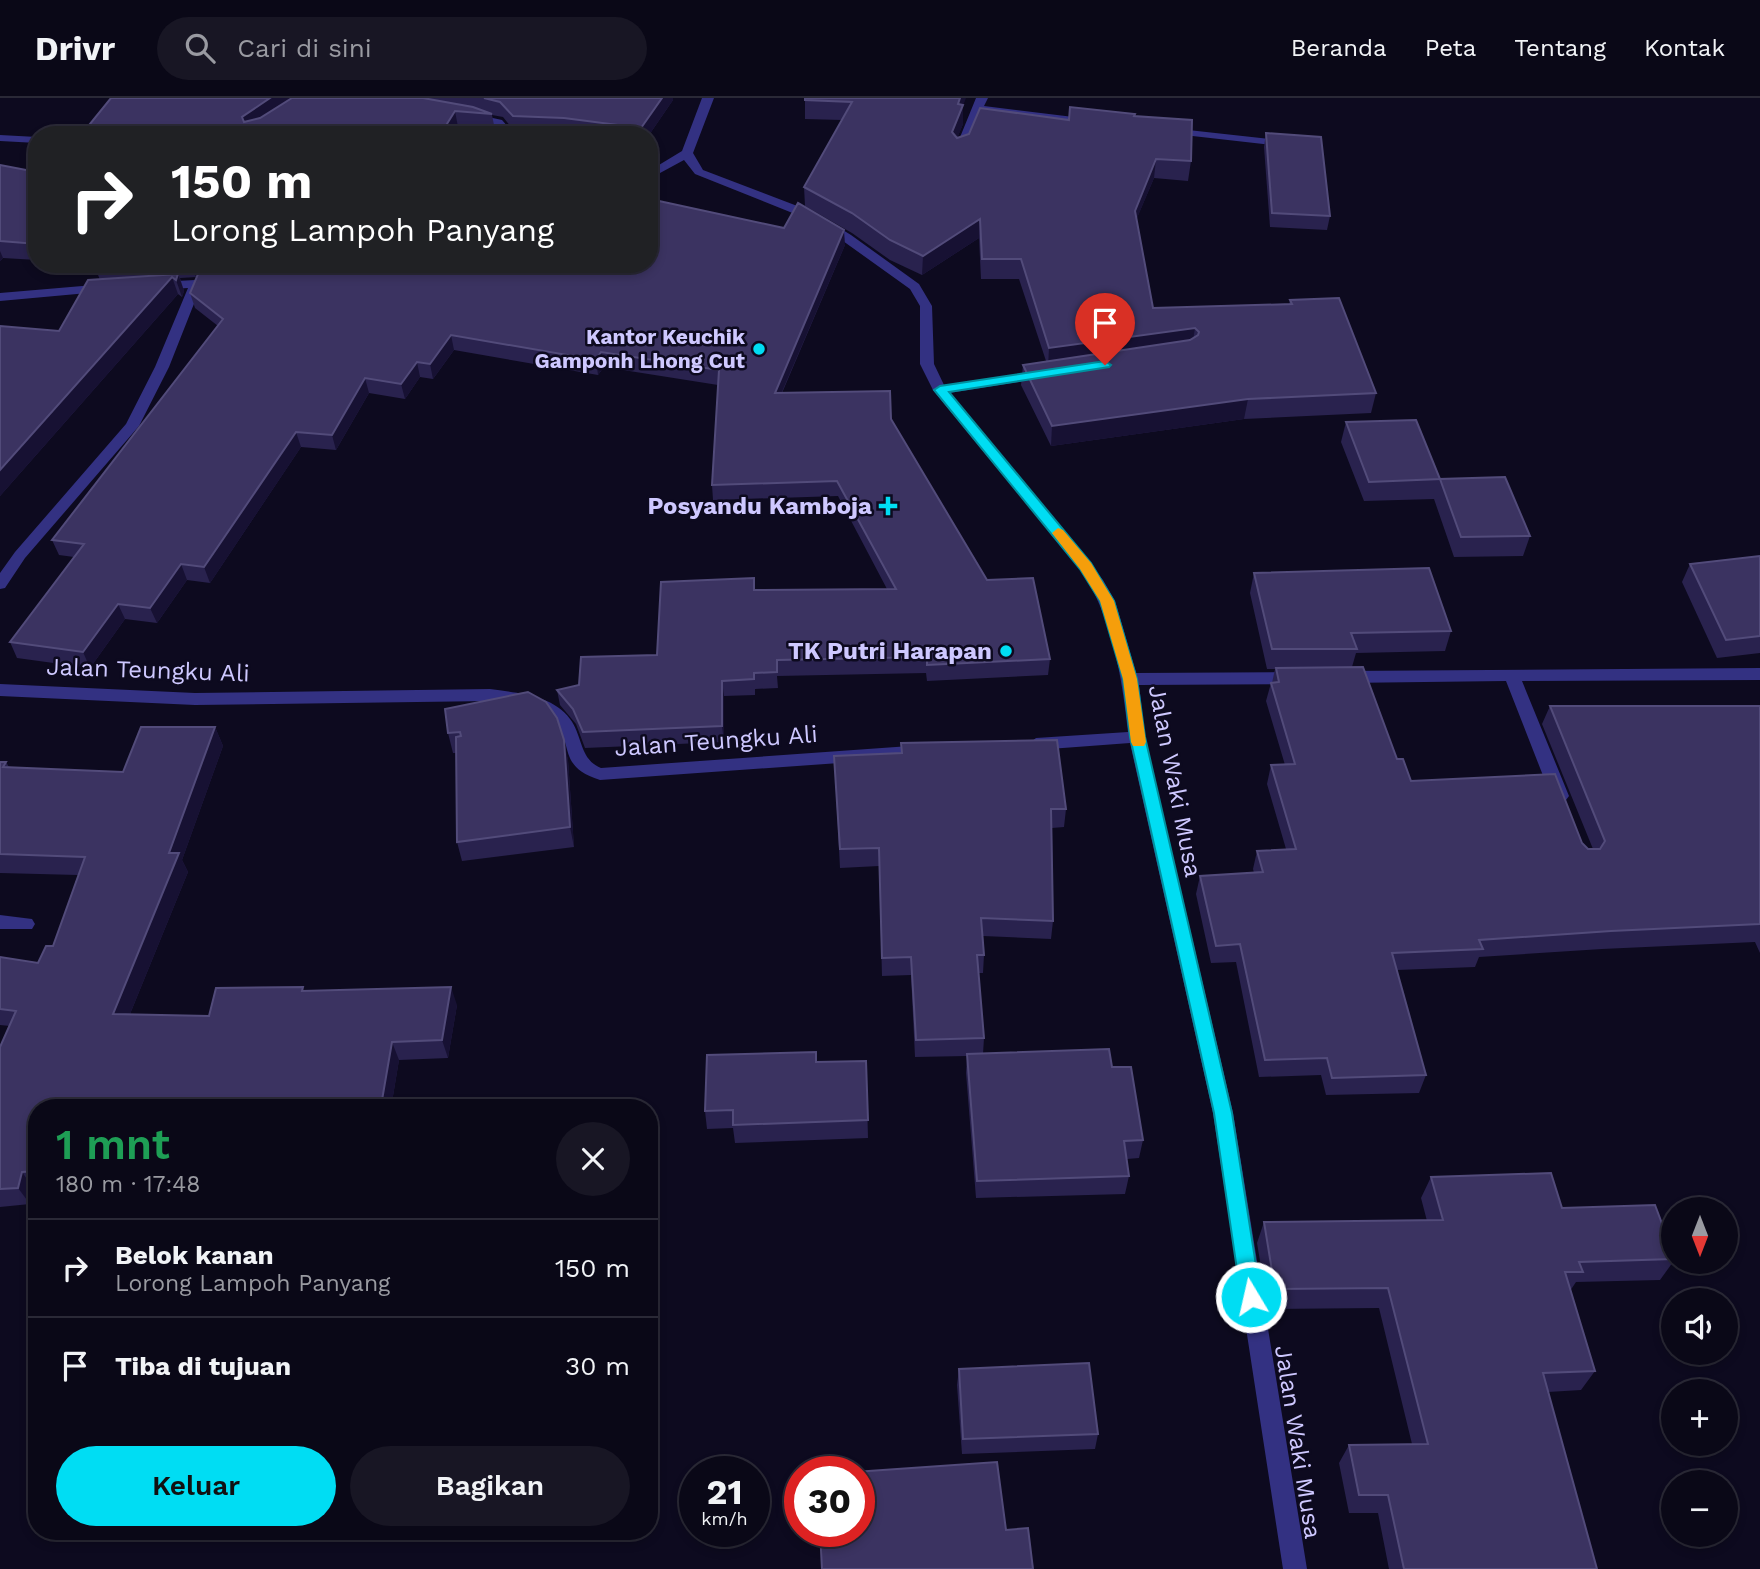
<!DOCTYPE html>
<html lang="id">
<meta charset="utf-8">
<style>
:root{--surface:#0a0817;--page:#181624;--text:#f1f3f6;--muted:#999aa1;--line:#2a2936;--accent:#00ddf3}
body{margin:0;font-family:"Work Sans",sans-serif;background:var(--page);color:var(--text);height:100vh;display:flex;flex-direction:column;font-size:26px;white-space:nowrap}
*{box-sizing:border-box;margin:0}
p{font-size:23px;color:var(--muted)}
.icon{flex:none;width:38px;height:38px;fill:none;stroke:currentColor;stroke-width:2;stroke-linecap:round;stroke-linejoin:round}
.map{position:relative;flex:1;overflow:hidden}
.side{position:absolute;left:28px;top:1001px;width:630px;height:441px;display:flex;flex-direction:column;background:var(--surface);border-radius:28px;box-shadow:0 4px 10px #0003,0 0 0 2px var(--line)}
.side>*{flex:none}
.top-card{position:absolute;left:28px;top:28px;width:630px;height:147px;border-radius:28px;box-shadow:0 4px 10px #0003,0 0 0 2px var(--line);background:#202124;color:#fff;overflow:hidden}
.needle{width:46px;rotate:180deg}
.buttons{position:absolute;left:1661px;top:1099px;display:grid;gap:14px}
.buttons a{display:grid;place-items:center;width:77px;height:77px;border-radius:50%;background:var(--surface);box-shadow:0 4px 10px #0003,0 0 0 2px var(--line);font-size:35px}
.speed{position:absolute;left:679px;top:1358px;display:flex;gap:14px;font-size:35px;font-weight:700;text-align:center}
.speed>*{display:grid;place-content:center;width:91px;height:91px;border-radius:50%;background:var(--surface);box-shadow:0 4px 10px #0003,0 0 0 2px var(--line);line-height:1}
.speed small{font-size:18px;font-weight:400}
.speed .limit{border:10px solid #d22;background:#fff;color:#111}
.pin{position:absolute;display:grid;place-items:center;width:60px;height:60px;color:#fff;margin:-72px -30px;border-radius:50% 50% 50% 0;rotate:-45deg;box-shadow:0 0 7px #0007}
.pin .icon{rotate:45deg}
.me{position:absolute;width:77px;margin:-38px;rotate:351deg;stroke-linejoin:round;filter:drop-shadow(0 0 5px #0008)}
.turn{display:flex;align-items:center;gap:24px;height:147px;padding:0 28px;font-size:32px}
.turn .icon{width:91px;height:91px;stroke-width:2.5}
.turn b{display:block;font-size:49px;line-height:60px}
.round{display:grid;place-items:center;flex:none;width:74px;height:74px;border-radius:37px;background:var(--page)}
.headline{display:flex;align-items:center;justify-content:space-between;height:119px;padding:0 28px}
h1{font-size:42px;font-weight:600;line-height:52px;color:#1e9e55}
.cta{display:flex;gap:14px;margin-top:auto;padding:14px 28px}
.cta a{flex:1;height:80px;border-radius:42px;background:var(--accent);color:#111;font-size:28px;font-weight:600;line-height:80px;text-align:center}
.cta a+a{background:var(--page);color:var(--text)}
ul{padding:0;list-style:none}
li{display:flex;align-items:center;gap:21px;height:98px;padding:0 28px;border-top:2px solid var(--line)}
li div{flex:1}
li b{display:block;font-size:26px}
li em{font-style:normal}
header{display:flex;align-items:center;gap:42px;box-sizing:border-box;height:98px;padding:0 35px;background:var(--surface);border-bottom:2px solid var(--line)}
header strong{font-size:33px}
nav{display:flex;gap:38px;margin-inline-start:auto;font-size:24px}
.search{width:490px;height:63px;background:var(--page);display:flex;align-items:center;gap:18px;box-sizing:border-box;padding:0 24px;border-radius:38px;color:var(--muted);font-size:26px}
.map>svg:first-child{display:block}
</style>
<header>
<strong>Drivr</strong>
<div class="search"><svg class="icon" aria-label="search" viewBox="0 0 24 24"><circle cx="10" cy="10" r="6"/><path d="M15 15l6 6"/></svg>Cari di sini</div>
<nav><a>Beranda</a><a>Peta</a><a>Tentang</a><a>Kontak</a></nav>
</header>
<div class="map">
<svg width="1760" height="1471" viewBox="0 0 1760 1471">
<rect width="100%" height="100%" fill="#0d0a1f"/>
<g fill="none" stroke-linecap="round" stroke-linejoin="round">
<g fill="#333182" fill-rule="evenodd">
<path d="M702,0H714L693,55L703,72L813,114L851,137L919,186L932,208L934,266L944,287L1049,273V279L1044,280L949,295L1103,482L1115,503L1136,575L1295,574L1303,580L1295,586L1139,587L1145,639L1233,1015L1307,1471H1283L1213,1015L1130,645L1036,652L1028,646L1036,640L1128,634C1122,578 1112,519 1081,472L933,292L920,266V208L910,191L843,143L805,120L695,76L684,62L649,81V73L682,53Z"/>
<path d="M976,0H988L984,8L1090,21L1096,24L1090,27L982,15L966,54L956,56L954,54Z"/>
<path d="M470,15L502,22L515,37H503L494,27L466,20L464,18Z"/>
<path d="M1170,30L1289,43L1295,46L1289,49L1166,35V31Z"/>
<path d="M0,37L37,39V45L0,43Z"/>
<path d="M217,176L223,180L221,183L201,188L169,269L139,328L25,460L5,490L0,491V475L15,454L126,326L155,269L188,190L158,192L152,188L158,184L195,182Z"/>
<path d="M106,186L112,190L110,193L0,203V195Z"/>
<path d="M1760,570V582L1522,583L1569,698L1566,702H1554L1551,698L1506,583L1344,585L1336,579L1344,573Z"/>
<path d="M0,586L195,595L490,591C517,595 553,597 570,621C583,638 579,661 601,670L924,647L932,653L924,659L600,682C555,668 576,644 552,622C535,607 511,605 490,603L195,607L0,598Z"/>
<path d="M0,817L32,821L35,826L32,831H0Z"/>
</g>
</g>
<g fill="#29224e">
<path d="M111,0H673V2L649,37H572L515,34L503,19L492,17L495,32L458,29L453,37H81Z"/>
<path d="M805,2L963,8V26L957,40L1069,22L1134,18L1191,63L1188,83L1154,80L1136,122L1153,210L1289,206L1290,202L1376,295L1371,315L1244,321L1051,348L1021,287L1023,267L1046,263L1019,181H981L979,140L922,177L890,162L852,135L805,108L804,89L842,22L805,21Z"/>
<path d="M1266,35L1330,118L1327,132L1270,129L1264,49Z"/>
<path d="M0,67L37,74V162L3,160L0,163Z"/>
<path d="M845,147L782,295L891,321L987,482L1050,561L1048,577L927,583L926,575L777,578L778,590L755,591V597L724,598V644L585,650L576,626L560,607L557,592L579,587L657,557L755,492L887,491L838,398L713,402L712,387L718,287L604,269L598,277L454,252L433,281L420,279L405,301L369,295L336,352L301,349L210,485L187,482L157,525L125,521L90,570L17,560L10,544L74,459L59,457L52,442L218,228L195,210L190,195L197,179L180,180L184,193L182,199L178,196L0,398V228L59,233L100,182L95,169L97,167L89,166H649Z"/>
<path d="M1346,324L1440,381L1530,438L1523,458L1454,459L1434,401L1364,403L1341,344Z"/>
<path d="M1760,458V555L1717,560L1682,484L1690,466Z"/>
<path d="M1254,475L1451,533L1445,553L1356,555L1352,569L1397,661L1411,683L1582,745L1588,751H1593L1542,626L1550,608H1760V855L1755,844L1602,851L1479,859L1475,869L1397,872L1426,977L1419,995L1326,997L1321,977L1259,979L1236,864L1211,865L1196,796L1200,778L1254,775L1253,771L1257,753L1286,751L1267,686L1271,667H1285L1266,603L1271,585H1272L1275,571H1267L1250,495Z"/>
<path d="M557,620L568,662L574,749L462,763L457,744L456,655H453L448,635Z"/>
<path d="M215,629L223,648L182,762L188,774L130,916L209,918L305,893L457,907L448,960L399,962L391,1010H37V1091H34L30,1106L0,1109V949L10,928L0,927V859L38,865L53,848L78,777L0,775V664H6L9,669L123,674Z"/>
<path d="M901,645L1066,711L1064,729L1052,730L1053,823L1051,841L983,838L984,857L983,875H978L984,940L983,956L1112,969L1143,1042L1139,1060L1127,1061L1129,1078L1125,1096L976,1100L966,975L967,958L915,959L911,877L882,878L879,768L840,770L834,658L901,655Z"/>
<path d="M866,963L868,1040L735,1045L733,1030L707,1031L705,1013L816,964Z"/>
<path d="M1431,1079L1562,1110L1673,1155V1164L1660,1182L1576,1184L1570,1193L1595,1273L1581,1292L1548,1294L1597,1471H1389L1378,1415H1349L1339,1365L1349,1347L1412,1346L1379,1210L1268,1211L1257,1145L1264,1124L1427,1123L1421,1100Z"/>
<path d="M959,1271L1098,1336L1095,1351L962,1356L957,1287Z"/>
</g>
<g fill="#171133">
<path d="M270,0H297L247,35L242,19Z"/>
<path d="M662,0H673V2L649,37H642L641,30Z"/>
<path d="M960,0H966L963,8V26L952,53V34Z"/>
<path d="M455,13L458,29L453,37H440Z"/>
<path d="M1156,61L1154,80L1132,132L1135,113Z"/>
<path d="M980,121L979,140L922,177L923,158Z"/>
<path d="M844,132L845,147L775,310V295Z"/>
<path d="M0,153L3,160L0,163Z"/>
<path d="M191,166H236L237,169L196,179Z"/>
<path d="M178,176L184,193L182,199L176,182Z"/>
<path d="M172,179L178,196L0,398V372Z"/>
<path d="M1195,230L1192,249L1048,270L1049,250Z"/>
<path d="M451,237L454,252L433,281L430,266Z"/>
<path d="M601,254L604,269L598,277L596,262Z"/>
<path d="M417,264L420,279L405,301L401,286Z"/>
<path d="M365,280L369,295L336,352L332,337Z"/>
<path d="M1248,301L1244,321L1051,348L1052,328Z"/>
<path d="M296,334L301,349L210,485L204,469Z"/>
<path d="M181,466L187,482L157,525L150,510Z"/>
<path d="M118,506L125,521L90,570L83,554Z"/>
<path d="M722,583L724,598V644L722,628Z"/>
<path d="M215,629L223,648L182,762L188,774L123,933L113,916L169,755Z"/>
<path d="M564,642L568,662L574,749L570,729Z"/>
<path d="M451,889L457,907L448,960L442,942Z"/>
<path d="M392,944L399,962L391,1010H381V1008Z"/>
<path d="M22,1074L34,1091L30,1106L18,1090Z"/>
</g>
<g fill="#3b3361" stroke="#524b7a" stroke-width="2">
<path d="M111,0H270L242,19L244,24L260,20L292,0H423L473,9L492,16L455,13L440,37H81Z"/>
<path d="M484,0H662L641,30L564,20L513,18L500,4Z"/>
<path d="M805,0H960L958,6L963,7L952,34L957,40L969,36L980,10L1069,22L1070,9L1135,16L1134,18L1192,22L1191,63L1156,61L1135,113L1153,210L1292,206L1290,202L1339,200L1376,295L1248,301L1052,328L1023,267L1190,242L1198,237L1199,234L1195,230L1049,250L1021,161H982L980,121L923,158L890,142L852,115L804,89L852,4L805,2Z"/>
<path d="M1266,35L1321,39L1330,118L1272,115Z"/>
<path d="M0,67L37,74V146L0,143Z"/>
<path d="M659,103L784,130L798,105L844,132L775,295L890,293L891,321L987,482L1033,480L1050,561L927,567V559L777,562V574L754,575V581L722,583V628L583,634L573,611L557,592L579,587L581,559L657,557L661,484L754,480V492L896,491L837,383L712,387L719,272L601,254L596,262L451,237L430,266L417,264L401,286L365,280L332,337L296,334L204,469L181,466L150,510L118,506L83,554L10,544L84,446L52,442L223,221L190,195L198,176L234,168L316,171L360,168L367,166H649V113Z"/>
<path d="M97,166H136L95,169Z"/>
<path d="M178,176L176,182L172,179L0,372V228L59,233L88,182Z"/>
<path d="M1416,322L1440,381L1369,384L1346,324Z"/>
<path d="M1505,379L1530,438L1461,439L1440,381Z"/>
<path d="M1760,458V538L1726,542L1690,466Z"/>
<path d="M1429,470L1451,533L1351,535L1357,551H1272L1254,475Z"/>
<path d="M1363,569L1397,661H1403L1411,683L1555,676L1582,745L1588,751H1600L1605,743L1550,608H1760V826L1611,833L1479,842L1483,851L1392,855L1426,977L1332,980L1327,960L1265,962L1240,846L1216,848L1200,778L1263,774L1257,753L1296,751L1271,667L1295,666L1271,585L1279,584L1276,570Z"/>
<path d="M528,594L546,604L557,620L564,642L570,729L457,744L456,639L461,638L460,634L448,635L445,611Z"/>
<path d="M141,629H215L169,755H179L113,916L209,918L216,890L303,889L302,893L451,889L442,942L392,944L381,1008L320,1010H37V1073L22,1074L18,1090L0,1091V949L16,913L0,911V859L38,865L46,848H53L85,759L0,756V664H6L3,669L123,674Z"/>
<path d="M1057,642L1066,711H1051L1053,823L981,820L984,857H977L984,940L916,942L911,859L882,860L879,750L840,751L834,658L902,655L901,645Z"/>
<path d="M1109,951L1112,969H1131L1143,1042L1124,1043L1129,1078L977,1083L967,956Z"/>
<path d="M816,954V964L866,963L868,1022L733,1027V1012L705,1013L707,957Z"/>
<path d="M1551,1075L1562,1110L1655,1107L1673,1155V1161L1579,1164L1583,1174H1565L1595,1273L1543,1275L1597,1471H1404L1388,1397H1359L1349,1347L1428,1346L1388,1190L1275,1191L1264,1124L1443,1122L1431,1079Z"/>
<path d="M1089,1265L1098,1336L963,1341L959,1271Z"/>
<path d="M997,1364L1006,1432L1028,1430L1033,1471H822L820,1433H859V1374H854Z"/>
</g>
<path fill="#00ddf3" stroke="#00909e" stroke-width="2" d="M1105,263L1111,267L1109,269L949,294L1091,465L1114,503L1137,581L1145,639L1232,1015L1261,1199L1258,1205L1251,1208L1244,1205L1241,1199L1214,1015L1130,639L1123,581L1100,503L1080,471L934,292L940,288Z"/>
<path fill="#f59e0b" d="M1058,430L1063,432L1091,465L1114,503L1137,581L1146,644L1144,648H1133L1131,644L1123,581L1100,503L1080,471L1052,435Z"/>
<g fill="#00ddf3" stroke="#0d0a1f" stroke-width="2.5">
<circle cx="759" cy="251" r="7"/>
<path d="M884.5 397.5h7v7h7v7h-7v7h-7v-7h-7v-7h7z"/>
<circle cx="1006" cy="553" r="7"/>
</g>
<g text-anchor="middle" stroke-width="5" stroke-linejoin="round" paint-order="stroke">
<g font-size="21" font-weight="bold" fill="#cec8ff" stroke="#0d0a1f" text-anchor="end">
<text x="745" y="246">Kantor Keuchik<tspan x="745" dy="24">Gamponh Lhong Cut</tspan></text>
</g>
<g font-size="24" font-weight="bold" fill="#cec8ff" stroke="#0d0a1f" text-anchor="end">
<text x="872" y="416">Posyandu Kamboja</text>
<text x="992" y="561">TK Putri Harapan</text>
</g>
<g font-size="24" fill="#cec8ff" stroke="#0d0a1f">
<text transform="translate(148 572) rotate(2)" y="8">Jalan Teungku Ali</text>
<text transform="translate(716 643) rotate(-4)" y="8">Jalan Teungku Ali</text>
<text transform="translate(1175 683) rotate(79)" y="8">Jalan Waki Musa</text>
<text transform="translate(1298 1344) rotate(81)" y="8">Jalan Waki Musa</text>
</g>
</g>
</svg>
<div class="buttons">
<a><svg class="needle" viewBox="-14 -14 28 28"><path d="M0-13l5 13h-10z" fill="#e53935"/><path d="M0 13l5-13h-10z" fill="#999aa1"/></svg></a>
<a><svg class="icon" aria-label="sound" viewBox="0 0 24 24"><path d="M4 9h4l5-4v14l-5-4H4zM17 9q2 3 0 6"/></svg></a>
<a>+</a>
<a>−</a>
</div>
<div class="speed"><div>21<small>km/h</small></div><div class="limit">30</div></div>
<div class="pin" style="left:1105px;top:267px;background:#d93025"><svg class="icon" aria-label="arrive" viewBox="0 0 24 24"><path d="M6 21V4h12l-3 4 3 4H6"/></svg></div>
<svg class="me" style="left:1251px;top:1199px" viewBox="-20 -20 40 40"><circle r="17" fill="#00ddf3" stroke="#fff" stroke-width="3"/><path d="M0-11L8 9 0 5-8 9z" fill="#fff"/></svg>
<div class="top-card">
<div class="turn"><svg class="icon" aria-label="right" viewBox="0 0 24 24"><path d="M7 20v-9h11M14 6l5 5-5 5"/></svg><div><b>150 m</b>Lorong Lampoh Panyang</div></div>
</div>
<section class="side">
<div class="headline"><div><h1>1 mnt</h1><p>180 m · 17:48</p></div><a class="round"><svg class="icon" aria-label="close" viewBox="0 0 24 24"><path d="M6 6l12 12M18 6L6 18"/></svg></a></div>
<ul>
<li><svg class="icon" aria-label="right" viewBox="0 0 24 24"><path d="M7 20v-9h11M14 6l5 5-5 5"/></svg><div><b>Belok kanan</b><p>Lorong Lampoh Panyang</p></div><em>150 m</em></li>
<li><svg class="icon" aria-label="arrive" viewBox="0 0 24 24"><path d="M6 21V4h12l-3 4 3 4H6"/></svg><div><b>Tiba di tujuan</b></div><em>30 m</em></li>
</ul>
<div class="cta"><a>Keluar</a><a>Bagikan</a></div>
</section>
</div>
